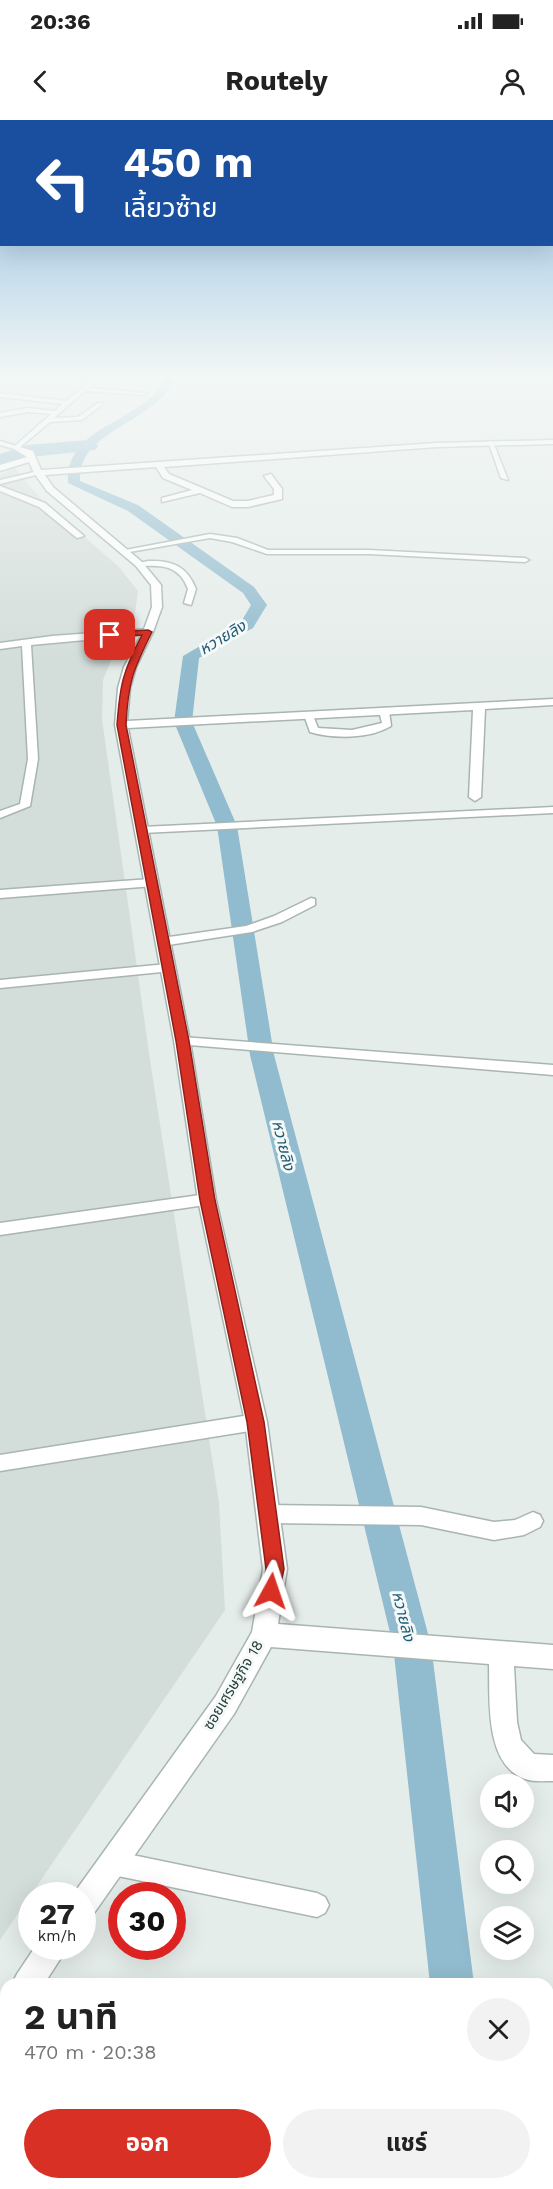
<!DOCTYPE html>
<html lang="th">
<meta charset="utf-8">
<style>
:root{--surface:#fff;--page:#f2f2f2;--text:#222;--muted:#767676;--accent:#d93025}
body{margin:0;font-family:"Work Sans","Noto Sans Thai",sans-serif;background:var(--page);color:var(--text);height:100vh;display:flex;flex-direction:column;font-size:22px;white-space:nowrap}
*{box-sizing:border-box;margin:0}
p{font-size:20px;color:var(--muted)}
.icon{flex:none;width:33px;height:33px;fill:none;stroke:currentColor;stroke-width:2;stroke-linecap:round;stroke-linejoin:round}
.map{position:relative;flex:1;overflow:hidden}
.details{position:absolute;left:0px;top:1858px;width:554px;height:212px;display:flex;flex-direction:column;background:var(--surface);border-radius:18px 18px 0 0;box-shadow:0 6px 24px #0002}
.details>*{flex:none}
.banner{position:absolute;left:0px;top:0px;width:554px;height:126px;box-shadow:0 6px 24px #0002;background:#1a4fa0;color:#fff;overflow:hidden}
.fabs{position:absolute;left:480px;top:1654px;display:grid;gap:12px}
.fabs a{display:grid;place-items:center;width:54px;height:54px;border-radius:50%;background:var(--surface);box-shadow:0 6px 24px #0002;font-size:30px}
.speed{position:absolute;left:18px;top:1762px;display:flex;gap:12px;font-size:30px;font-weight:700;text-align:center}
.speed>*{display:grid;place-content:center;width:78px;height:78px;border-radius:50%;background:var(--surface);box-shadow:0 6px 24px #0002;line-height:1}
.speed small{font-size:15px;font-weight:400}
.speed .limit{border:9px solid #d22;background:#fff;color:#111}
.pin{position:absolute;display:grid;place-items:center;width:51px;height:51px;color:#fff;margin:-26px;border-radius:12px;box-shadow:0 3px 9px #0006}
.me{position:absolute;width:66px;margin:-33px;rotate:5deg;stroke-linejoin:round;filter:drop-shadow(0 0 4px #0008)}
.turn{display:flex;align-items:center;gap:21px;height:126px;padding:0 24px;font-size:27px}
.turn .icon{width:78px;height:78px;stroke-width:2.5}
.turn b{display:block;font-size:42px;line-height:51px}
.round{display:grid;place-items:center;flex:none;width:63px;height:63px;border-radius:32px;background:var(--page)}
.summary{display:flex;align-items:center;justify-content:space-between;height:102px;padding:0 24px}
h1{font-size:36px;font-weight:700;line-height:45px}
.button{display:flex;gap:12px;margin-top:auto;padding:12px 24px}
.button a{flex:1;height:69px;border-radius:36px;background:var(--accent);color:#fff;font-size:24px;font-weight:700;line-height:69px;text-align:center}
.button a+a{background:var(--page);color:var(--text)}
.status{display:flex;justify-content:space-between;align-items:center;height:42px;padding:0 30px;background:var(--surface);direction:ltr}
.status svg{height:16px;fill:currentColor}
header{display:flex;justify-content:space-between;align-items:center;height:78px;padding:0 24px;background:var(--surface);font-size:27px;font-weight:700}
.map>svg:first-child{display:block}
</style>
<div class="status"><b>20:36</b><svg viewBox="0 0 49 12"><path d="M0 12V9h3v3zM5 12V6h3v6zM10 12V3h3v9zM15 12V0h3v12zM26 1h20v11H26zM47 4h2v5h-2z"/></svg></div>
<header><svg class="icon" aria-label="back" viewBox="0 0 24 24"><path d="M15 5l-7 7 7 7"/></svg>Routely<svg class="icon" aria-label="person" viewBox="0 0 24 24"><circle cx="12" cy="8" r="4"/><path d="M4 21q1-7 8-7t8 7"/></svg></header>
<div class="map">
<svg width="553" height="2069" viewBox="0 0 553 2069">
<rect width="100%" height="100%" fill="#e5edea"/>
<path fill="#d3ddda" d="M15,348L39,377L119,447L138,471L135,493L115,531L103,560L102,599L150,940L219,1383L225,1490L0,1820V355Z"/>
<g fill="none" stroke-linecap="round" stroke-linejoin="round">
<g fill="#91bbce" fill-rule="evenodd">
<path d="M166,257H176C158,303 77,309 80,361L138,385L254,467L267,485L253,508L199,538L192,602L237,706L274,935L431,1525L474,1864H430L393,1525L250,935L217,706L174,602L183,536L241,502L251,485L243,473L128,391L68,363C65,303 145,304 166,257Z"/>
<path d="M451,2064H499L500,2069H452Z"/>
</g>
<path fill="#91bbce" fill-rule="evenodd" d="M88,320L95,322L98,326L95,330L31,337L0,348V334L27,325Z"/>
<defs>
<g id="lane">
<path d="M94,257H100L89,268L147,273L144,275L85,271L54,298L78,297L98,283H102V285L82,300L50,302L19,328H15V326L51,294L28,292L0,297V293L28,288L55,291L62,284L0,277V273L66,281Z"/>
<path d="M488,321L493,322L508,360L501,358Z"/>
<path d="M38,351L40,354L0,364V360Z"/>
<path d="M0,366L45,383L84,416L77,418L39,387L0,371Z"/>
<path d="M210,414L237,418L268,430H369L525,438L529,440L525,442L369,434H267L232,422L210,418L124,433L120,431Z"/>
<path d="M148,441C172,440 187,446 196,469L191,485L184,483L188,469C179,445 162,445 139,446L135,444Z"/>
<path d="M148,509L151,510V514L31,525L38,639L30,686L0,698V691L20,684L28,639L22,526L0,529V523L52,516Z"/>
<path d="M384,588L389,591L391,606C370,619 333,619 310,612L304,595L312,593L318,608L352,610L382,603L379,591Z"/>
<path d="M553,687V693L142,713L136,710L142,707Z"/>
<path d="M150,759L154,760V766L0,778V770Z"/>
<path d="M311,778L315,779V785L282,802L252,812L162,826L156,822L162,818L246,806L274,796Z"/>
<path d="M167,844L173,848L172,851L0,868V860Z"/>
<path d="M182,917L553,945V955L177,924L175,921L177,918Z"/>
<path d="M207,1074L212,1076L215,1080L212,1084L0,1115V1103Z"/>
<path d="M256,1294L262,1297L265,1302L262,1307L256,1310L0,1351V1335Z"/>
<path d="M268,1385L421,1387L494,1402L515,1400L533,1392L540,1395L543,1401L540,1407L524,1415L494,1420L421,1405L268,1403L261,1400L258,1394L261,1388Z"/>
<path d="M113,1731L317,1773L325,1777L329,1785L325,1793L317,1797L113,1755L105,1751L101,1743L105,1735Z"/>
<path d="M258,2064H286L284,2069H256Z"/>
<path d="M364,2064H392L393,2069H365Z"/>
</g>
<g id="street">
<path d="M553,320V324L437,327L164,347L169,354L233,381H248L274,375V369L264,356L271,354L282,369V379L248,387H232L200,373L162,382V378L192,370L163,358L156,347L45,355L53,367L142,442L161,465L162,487L153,512L136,547L130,568L127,601L553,579V585L485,589L481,677L475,681L469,677L473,590L128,608L190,921L216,1080L267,1302L287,1449L278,1504L553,1525V1549L514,1546L517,1602L521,1620L534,1634L553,1635V1661C544,1661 533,1662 525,1659C484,1645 490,1578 489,1544L271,1527L234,1594L92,1796L82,1800V1776H72L216,1576L252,1512L263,1449L245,1302L198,1080L174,921L115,605L118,568L124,547L143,512L152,487L151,465L136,446L47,371L34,353L29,342L0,351V345L27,337L14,329L0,325V321L33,331L41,350L437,323Z"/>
<path d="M35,1827H68L44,1864H12L17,1854Z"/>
<path d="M6,1879V1916L0,1918V1881Z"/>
</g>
</defs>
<use href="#lane" stroke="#a8b5b2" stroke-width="3"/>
<use href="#street" stroke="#a8b5b2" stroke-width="3"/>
<use href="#lane" fill="#fff" fill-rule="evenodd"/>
<use href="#street" fill="#fff" fill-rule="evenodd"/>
</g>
<linearGradient id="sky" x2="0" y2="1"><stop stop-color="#85b7de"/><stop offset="0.47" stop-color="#f3f7f6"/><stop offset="1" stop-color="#f3f7f6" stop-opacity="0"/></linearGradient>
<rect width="553" height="546" fill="url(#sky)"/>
<path fill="#d93025" stroke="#8d1f18" stroke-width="1.5" d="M148,510L152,512C133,550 128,562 126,605L189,921L215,1080L264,1302L284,1449L278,1477L271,1480L265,1477L262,1471L266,1449L247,1302L200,1080L176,921L117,605C120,564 123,551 142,515L110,517L106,515L110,512Z"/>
<g text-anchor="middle" stroke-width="6" stroke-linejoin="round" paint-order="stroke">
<g font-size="15" fill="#253e3b" stroke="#f5f9f8">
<text transform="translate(233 1565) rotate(-59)" y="5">ซอยเศรษฐกิจ 18</text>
</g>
<g font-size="16" font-style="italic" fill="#225b76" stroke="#f5f9f8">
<text transform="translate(222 517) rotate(-31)" y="6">หวายลิง</text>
<text transform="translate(284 1025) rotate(76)" y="6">หวายลิง</text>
<text transform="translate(404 1496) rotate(76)" y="6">หวายลิง</text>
</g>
</g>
</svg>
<div class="fabs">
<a><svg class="icon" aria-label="sound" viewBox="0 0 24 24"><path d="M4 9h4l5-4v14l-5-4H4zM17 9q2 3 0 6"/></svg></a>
<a><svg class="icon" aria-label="search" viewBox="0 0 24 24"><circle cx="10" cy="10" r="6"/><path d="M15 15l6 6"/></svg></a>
<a><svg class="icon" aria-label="layers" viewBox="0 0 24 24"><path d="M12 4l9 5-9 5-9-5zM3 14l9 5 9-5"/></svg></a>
</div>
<div class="speed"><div>27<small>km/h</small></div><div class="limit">30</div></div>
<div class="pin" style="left:110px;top:515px;background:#d93025"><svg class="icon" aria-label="arrive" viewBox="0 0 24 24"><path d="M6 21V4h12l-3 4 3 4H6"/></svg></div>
<svg class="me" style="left:271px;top:1471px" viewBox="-20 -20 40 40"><path d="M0-17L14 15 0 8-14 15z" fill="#d93025" stroke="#fff" stroke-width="4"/></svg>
<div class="banner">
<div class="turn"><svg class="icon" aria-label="left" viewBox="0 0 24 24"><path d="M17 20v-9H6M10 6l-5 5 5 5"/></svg><div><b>450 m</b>เลี้ยวซ้าย</div></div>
</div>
<section class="details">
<div class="summary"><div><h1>2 นาที</h1><p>470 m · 20:38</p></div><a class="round"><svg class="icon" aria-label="close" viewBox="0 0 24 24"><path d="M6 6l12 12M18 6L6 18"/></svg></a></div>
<div class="button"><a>ออก</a><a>แชร์</a></div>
</section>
</div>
